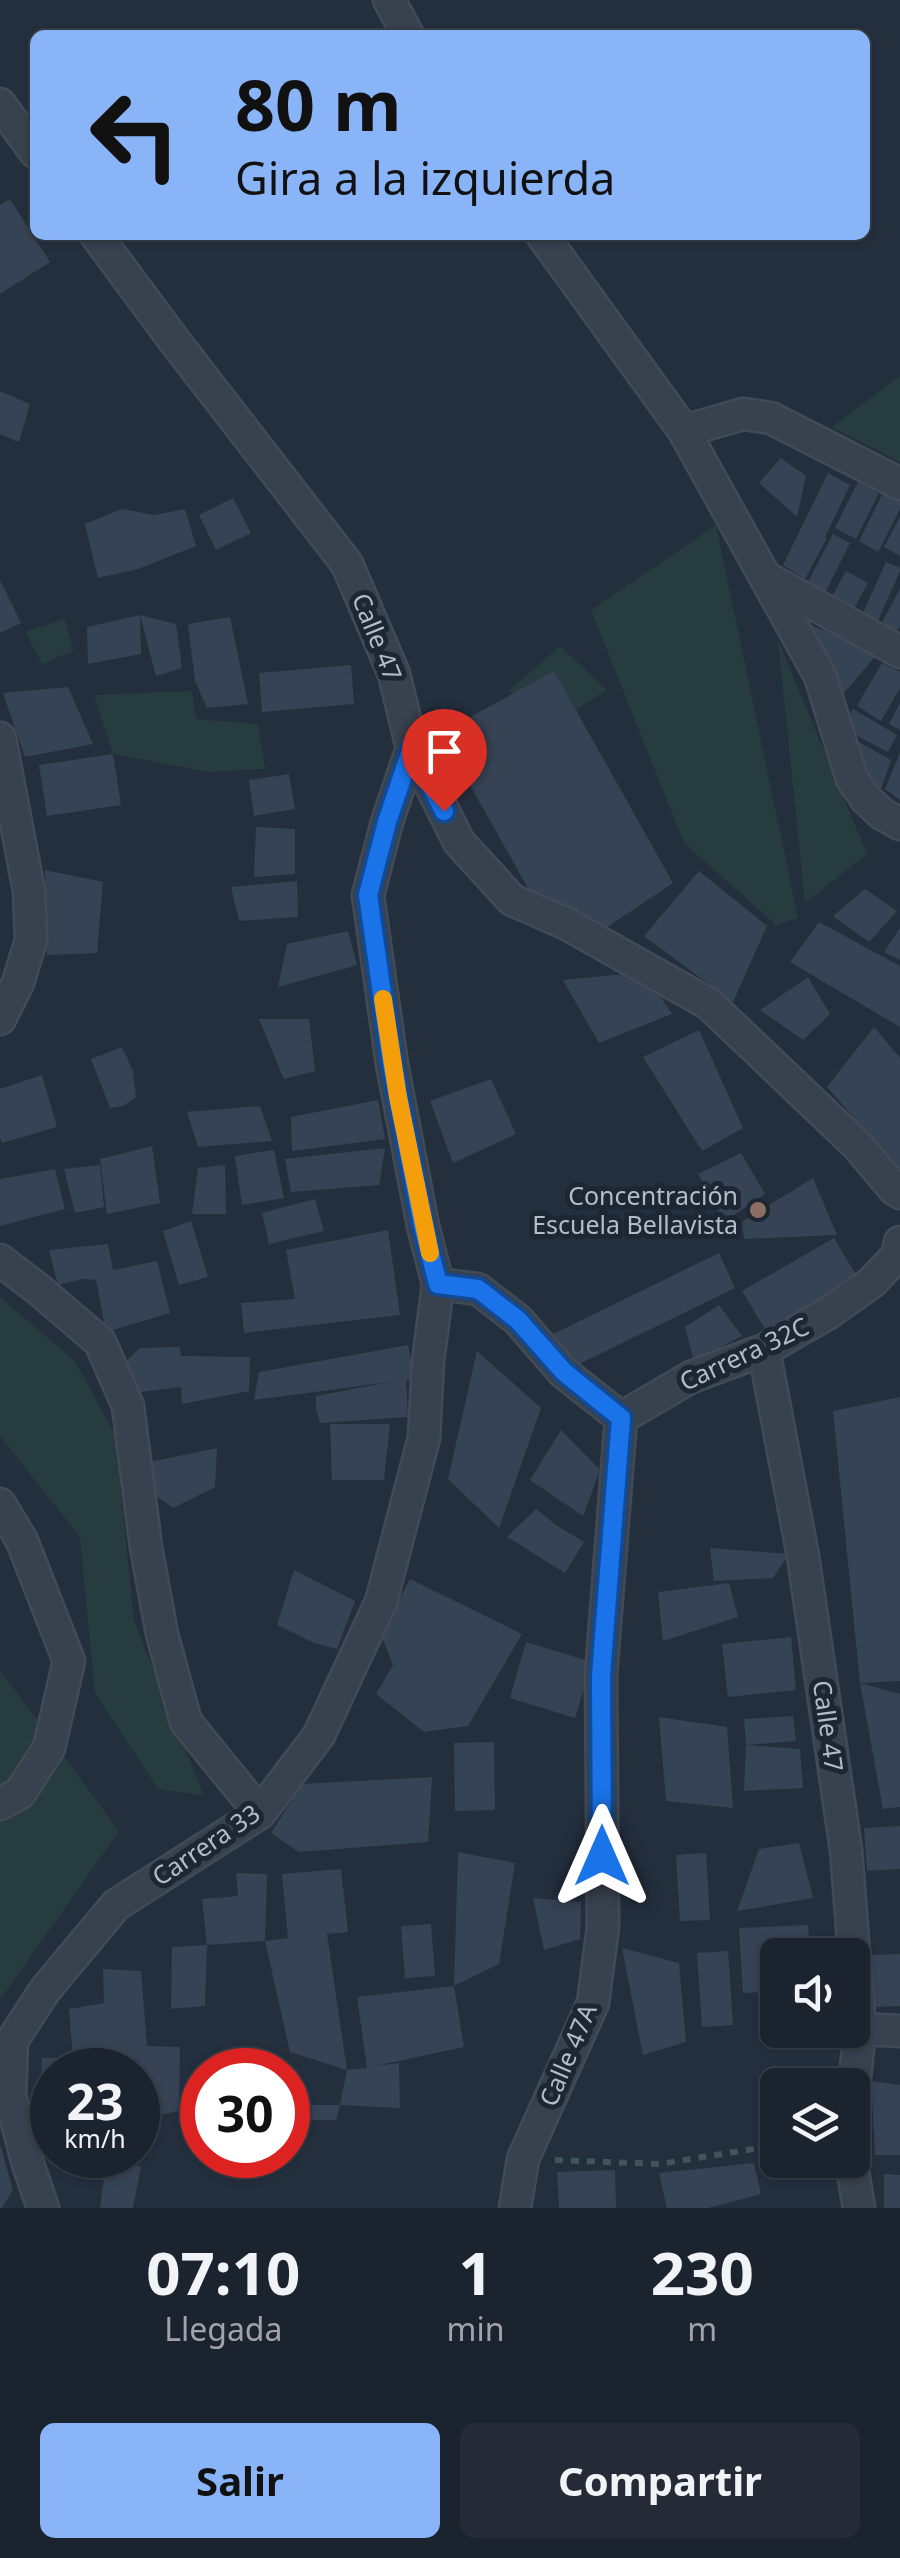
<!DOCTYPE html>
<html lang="es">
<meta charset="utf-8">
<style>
:root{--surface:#1b232e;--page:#242b36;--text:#f1f3f6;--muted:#a0a4aa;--line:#39404a;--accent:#8ab4f8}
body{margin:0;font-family:"Noto Sans",sans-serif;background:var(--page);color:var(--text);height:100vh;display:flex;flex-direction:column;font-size:38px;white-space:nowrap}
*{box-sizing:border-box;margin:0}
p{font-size:32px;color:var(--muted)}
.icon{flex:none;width:55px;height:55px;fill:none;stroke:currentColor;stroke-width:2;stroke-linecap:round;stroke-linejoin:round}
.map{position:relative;height:2208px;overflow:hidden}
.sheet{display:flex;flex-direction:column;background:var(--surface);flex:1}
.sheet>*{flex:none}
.hud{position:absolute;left:30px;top:30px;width:840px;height:210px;border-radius:15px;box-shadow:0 2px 8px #0004,0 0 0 2px var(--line);background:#8ab4f8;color:#111;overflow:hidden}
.fabs{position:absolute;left:760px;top:1938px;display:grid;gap:20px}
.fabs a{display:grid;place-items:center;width:110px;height:110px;border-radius:15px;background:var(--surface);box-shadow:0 2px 8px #0004,0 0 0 2px var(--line);font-size:50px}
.speed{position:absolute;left:30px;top:2048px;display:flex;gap:20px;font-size:50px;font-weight:700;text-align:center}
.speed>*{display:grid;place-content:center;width:130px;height:130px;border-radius:50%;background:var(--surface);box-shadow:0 2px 8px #0004,0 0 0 2px var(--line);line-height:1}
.speed small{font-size:25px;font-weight:400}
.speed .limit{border:15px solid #d22;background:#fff;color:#111}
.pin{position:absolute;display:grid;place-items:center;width:85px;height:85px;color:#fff;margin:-102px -42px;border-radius:50% 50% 50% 0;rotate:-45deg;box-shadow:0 0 10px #0007}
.pin .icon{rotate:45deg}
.me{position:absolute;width:110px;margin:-55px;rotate:0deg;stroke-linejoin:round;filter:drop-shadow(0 0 8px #0008)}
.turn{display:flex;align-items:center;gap:35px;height:210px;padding:0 40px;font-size:45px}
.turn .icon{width:130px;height:130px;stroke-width:2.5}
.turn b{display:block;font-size:70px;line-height:85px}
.eta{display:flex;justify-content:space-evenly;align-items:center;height:170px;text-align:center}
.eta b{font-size:60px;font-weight:700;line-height:70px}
.cta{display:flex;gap:20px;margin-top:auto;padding:20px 40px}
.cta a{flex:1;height:115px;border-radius:15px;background:var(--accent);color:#111;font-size:40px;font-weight:700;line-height:115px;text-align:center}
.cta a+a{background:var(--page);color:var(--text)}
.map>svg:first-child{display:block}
</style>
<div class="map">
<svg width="900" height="2208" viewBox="0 0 900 2208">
<rect width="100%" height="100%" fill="#242f3e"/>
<g fill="#263c3f">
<path d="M900,376V462L832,427Z"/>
<path d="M716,525L798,918L776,925L684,843L591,610Z"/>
<path d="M65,619L73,651L42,664L25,632Z"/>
<path d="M778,640L867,854L805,903Z"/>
<path d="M560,646L607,690L536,735L510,690Z"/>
<path d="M192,691L196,719L258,724L265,769L209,772L113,754L94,695Z"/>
<path d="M0,1297L75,1361L115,1435L134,1621L204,1796L158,1789L95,1693L80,1537L0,1436Z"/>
<path d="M0,1670L119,1831L0,2000Z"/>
</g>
<g fill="#364354">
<path d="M10,199L50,262L0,294V205Z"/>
<path d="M0,391L30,404L19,442L0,434Z"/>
<path d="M781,458L806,476L797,517L759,483Z"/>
<path d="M828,473L850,485L825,537L827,538L805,579L783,565Z"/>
<path d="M858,482L879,493L856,539L835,528Z"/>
<path d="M884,491L900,500V509L878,552L859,541Z"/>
<path d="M233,498L251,533L216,550L199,515Z"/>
<path d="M122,509L154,515L185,509L196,546L138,569L98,578L85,524Z"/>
<path d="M900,517V556L884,547Z"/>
<path d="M833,534L850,543L826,591L808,582Z"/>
<path d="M886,562L900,568V571L877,623L862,615Z"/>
<path d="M846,571L868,583L851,614L830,600Z"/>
<path d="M0,580L21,623L0,633Z"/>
<path d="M900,589V626L896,633L881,624Z"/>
<path d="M140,615L176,624L182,668L156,676L140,615L141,654L88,664L87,627Z"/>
<path d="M230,617L248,704L207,708L195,681L188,624Z"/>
<path d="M799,621L880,651L838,700Z"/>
<path d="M882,663L900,672V688L881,721L857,706Z"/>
<path d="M351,665L354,704L262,712L259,673Z"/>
<path d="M554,671L673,883L606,928L534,899L441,733Z"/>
<path d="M68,687L93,744L25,757L3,693Z"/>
<path d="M900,703V730L889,724Z"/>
<path d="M853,709L897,735L888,752L842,728Z"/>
<path d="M850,737L891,760L881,789L853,773Z"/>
<path d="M900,753V800L885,789Z"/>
<path d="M113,754L121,805L47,816L39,765Z"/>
<path d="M289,774L295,809L254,816L249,780Z"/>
<path d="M256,827L295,829V874L254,877Z"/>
<path d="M45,870L103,882L97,953L47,955Z"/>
<path d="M699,871L767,926L733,1002L644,936Z"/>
<path d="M297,881L298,917L239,921L231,887Z"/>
<path d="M865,889L897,911L869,942L833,916Z"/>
<path d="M819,922L900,966V1027L790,962Z"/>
<path d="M900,928V960L884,952Z"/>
<path d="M348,931L357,965L278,987L287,944Z"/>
<path d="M644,972L672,1014L599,1043L563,980Z"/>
<path d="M808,977L830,1014L803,1040L760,1010Z"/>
<path d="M259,1019H309L315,1071L284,1079Z"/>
<path d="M874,1027L900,1058V1170L827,1087Z"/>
<path d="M699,1030L743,1128L702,1151L643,1057Z"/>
<path d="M122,1047L133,1071L136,1097L123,1106L110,1108L91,1059Z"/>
<path d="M42,1075L57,1127L2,1143L0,1138V1089Z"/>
<path d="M491,1079L516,1134L453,1163L430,1101Z"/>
<path d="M378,1100L385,1139L292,1151L291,1117Z"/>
<path d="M260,1106L272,1141L198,1147L187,1112Z"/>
<path d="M152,1146L160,1203L107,1214L100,1159Z"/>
<path d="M385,1148L379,1185L291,1192L285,1159Z"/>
<path d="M274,1150L284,1198L242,1205L235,1156Z"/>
<path d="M741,1153L765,1194L724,1222L698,1174Z"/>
<path d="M100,1165L104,1207L75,1213L64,1169Z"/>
<path d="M225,1165L226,1214H192L198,1168Z"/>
<path d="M55,1169L65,1209L0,1226V1179Z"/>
<path d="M813,1178L837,1235L744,1239L742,1222Z"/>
<path d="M315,1199L324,1231L269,1244L262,1213Z"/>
<path d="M191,1221L208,1277L179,1285L163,1231Z"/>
<path d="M388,1230L400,1315L244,1333L241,1303L295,1299L286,1250Z"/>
<path d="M834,1238L859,1280L768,1334L742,1291Z"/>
<path d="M108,1244L113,1270L157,1261L170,1313L106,1332L96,1280L83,1279L58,1285L49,1250Z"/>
<path d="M719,1253L735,1288L571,1368L549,1336Z"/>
<path d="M719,1305L742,1336L694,1361L685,1327Z"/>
<path d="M408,1345L415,1379L406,1380L408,1417L320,1423L316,1409V1396L390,1382L254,1400L259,1372Z"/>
<path d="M180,1347L181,1356L250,1357L249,1391L182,1404L181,1387L134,1393L125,1362L140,1348Z"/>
<path d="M477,1351L541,1408L499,1528L448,1479Z"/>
<path d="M900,1397V1681L860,1683L900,1694V1807L883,1809L860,1683L833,1411Z"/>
<path d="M330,1424H390L384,1480H332Z"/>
<path d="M561,1430L600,1470L583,1516L530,1480Z"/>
<path d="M217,1448L215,1487L173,1508L151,1492L145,1463Z"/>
<path d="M536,1509L556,1525L584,1542L565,1573L507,1537Z"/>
<path d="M710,1548L789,1554L773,1578L714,1581Z"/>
<path d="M294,1570L355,1601L337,1649L314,1643L277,1625Z"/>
<path d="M410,1579L522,1634L468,1726L424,1732L376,1694L393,1665L381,1635Z"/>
<path d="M729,1583L738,1617L663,1641L658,1592Z"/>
<path d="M791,1637L796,1690L728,1697L722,1644Z"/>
<path d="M526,1642L592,1662L575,1718L510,1698Z"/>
<path d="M793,1716L796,1741L746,1745L800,1749L803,1788L744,1791L746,1745L744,1719Z"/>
<path d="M659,1717L727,1727L733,1808L666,1801Z"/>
<path d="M494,1742L495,1810L455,1811L454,1743Z"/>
<path d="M432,1777L428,1842L299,1852L271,1833L302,1784Z"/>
<path d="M900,1826V1869L867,1871L864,1828Z"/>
<path d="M799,1843L813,1898L737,1911L759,1849Z"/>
<path d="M458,1852L515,1863L499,1964L454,1986Z"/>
<path d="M706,1853L710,1920L680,1921L676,1855Z"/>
<path d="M341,1869L348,1932L327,1934L347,2070L367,2068L357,1997L454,1986L464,2047L375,2066L399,2063L400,2108L340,2105L347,2070L290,2052L265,1941L207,1945L202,1899L238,1896L236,1873L267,1874L265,1941L288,1938L282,1874Z"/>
<path d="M533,1898L581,1902L580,1939L544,1950Z"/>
<path d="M431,1924L435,1976L405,1978L401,1926Z"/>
<path d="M808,1925L810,1955H778V1991L743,1993L739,1928Z"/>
<path d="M207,1945L205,2006L171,2009L172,1947Z"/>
<path d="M622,1948L679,1963L686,2042L643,2055Z"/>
<path d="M728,1951L733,2025L702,2027L697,1953Z"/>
<path d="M900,1954V2006L871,2007L869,1955Z"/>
<path d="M103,1969L141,1971L147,2046L180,2047L179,2111L138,2119V2070H110V2065L74,2070H52V2126L39,2127L42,2058H73L69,2009L104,2003Z"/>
<path d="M871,2081L900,2085V2155H875Z"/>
<path d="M297,2105H340L336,2120H296Z"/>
<path d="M0,2144L13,2190L2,2208H0Z"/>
<path d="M106,2163L141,2166L133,2208H100Z"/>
<path d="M754,2163L761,2194L708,2208H667L659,2173Z"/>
<path d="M615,2170L616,2208H559L557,2172Z"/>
<path d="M884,2174L900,2175V2208H884Z"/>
</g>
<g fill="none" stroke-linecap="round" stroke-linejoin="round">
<defs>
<g id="street">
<path d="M389,0L408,35"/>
<path d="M0,104L35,152"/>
<path d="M96,235L176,343L347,564L394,674L412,748L459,842L512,900L567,924L709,1004L857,1145L894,1189L900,1193"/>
<path d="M542,235L684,431L820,676L852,779L866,799L882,814L900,824"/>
<path d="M684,431L743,414L771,418L900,484"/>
<path d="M767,578L900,652"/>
<path d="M0,738L29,891L31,940L18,983L0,1019"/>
<path d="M0,1260L38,1289L100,1342L128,1406L146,1547L162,1634L186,1722L260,1813"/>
<path d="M438,1284L478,1289L518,1320L563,1372L621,1418"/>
<path d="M764,1350L803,1556L846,1850L860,2029L852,2106"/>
<path d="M621,1418L691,1377L764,1350L827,1314L871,1283L897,1256L900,1242"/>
<path d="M0,1504L22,1541L69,1661L49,1748L20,1793L0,1804"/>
<path d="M860,2029L900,2031"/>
<path d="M851,2160L859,2208"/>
<path d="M43,2208L28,2164L10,2096L12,2041L45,1990L116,1905L260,1813L319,1735L381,1602L424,1438L428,1362L438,1284L423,1226L392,1064L368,895L387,822L412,748"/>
<path d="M515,2208L523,2159L593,2003L603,1927L601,1675L621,1418"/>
</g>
</defs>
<use href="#street" stroke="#414a57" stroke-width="35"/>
<path stroke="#3f5557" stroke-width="6" stroke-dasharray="8 8" stroke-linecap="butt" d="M555,2160L660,2164L778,2145"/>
<use href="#street" stroke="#38414e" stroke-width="30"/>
</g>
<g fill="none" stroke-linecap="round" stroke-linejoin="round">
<defs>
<path id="route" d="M444,811L412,748L387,822L368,895L392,1064L423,1226L438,1284L478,1289L518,1320L564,1372L621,1418L601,1675L602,1856"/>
</defs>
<use href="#route" stroke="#114b97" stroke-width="25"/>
<use href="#route" stroke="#1a73e8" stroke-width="18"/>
<path stroke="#f59e0b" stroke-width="18" d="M383,999L398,1097L430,1253"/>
</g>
<circle fill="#8d6e63" stroke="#1d2633" stroke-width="4" cx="758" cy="1210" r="10"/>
<g text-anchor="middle" stroke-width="10" stroke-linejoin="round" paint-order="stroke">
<g font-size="25" fill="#b4bcc9" stroke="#1d2633">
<text transform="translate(377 637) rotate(68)" y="9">Calle 47</text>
<text transform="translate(744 1354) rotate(-25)" y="9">Carrera 32C</text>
<text transform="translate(828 1726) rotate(82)" y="9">Calle 47</text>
<text transform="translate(206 1845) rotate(-34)" y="9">Carrera 33</text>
<text transform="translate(568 2055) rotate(-67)" y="9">Calle 47A</text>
</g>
<g font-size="25" fill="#b4bcc9" stroke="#1d2633" text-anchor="end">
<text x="738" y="1205">Concentración<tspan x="738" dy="29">Escuela Bellavista</tspan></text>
</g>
</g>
</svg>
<div class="fabs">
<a><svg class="icon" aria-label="sound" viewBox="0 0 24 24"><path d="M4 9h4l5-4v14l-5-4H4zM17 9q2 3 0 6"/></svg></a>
<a><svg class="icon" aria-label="layers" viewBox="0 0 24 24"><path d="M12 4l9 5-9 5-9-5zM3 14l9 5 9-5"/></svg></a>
</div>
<div class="speed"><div>23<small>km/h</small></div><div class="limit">30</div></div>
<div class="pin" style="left:444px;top:811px;background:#d93025"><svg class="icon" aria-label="arrive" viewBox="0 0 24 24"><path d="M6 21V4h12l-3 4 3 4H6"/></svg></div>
<svg class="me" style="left:602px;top:1856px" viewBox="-20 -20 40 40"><path d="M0-17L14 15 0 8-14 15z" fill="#1a73e8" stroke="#fff" stroke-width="4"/></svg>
<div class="hud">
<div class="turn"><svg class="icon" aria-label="left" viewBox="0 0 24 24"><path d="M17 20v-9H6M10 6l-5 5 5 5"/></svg><div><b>80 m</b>Gira a la izquierda</div></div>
</div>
</div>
<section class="sheet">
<div class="eta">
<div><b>07:10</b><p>Llegada</p></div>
<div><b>1</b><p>min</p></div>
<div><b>230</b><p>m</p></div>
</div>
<div class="cta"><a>Salir</a><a>Compartir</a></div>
</section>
